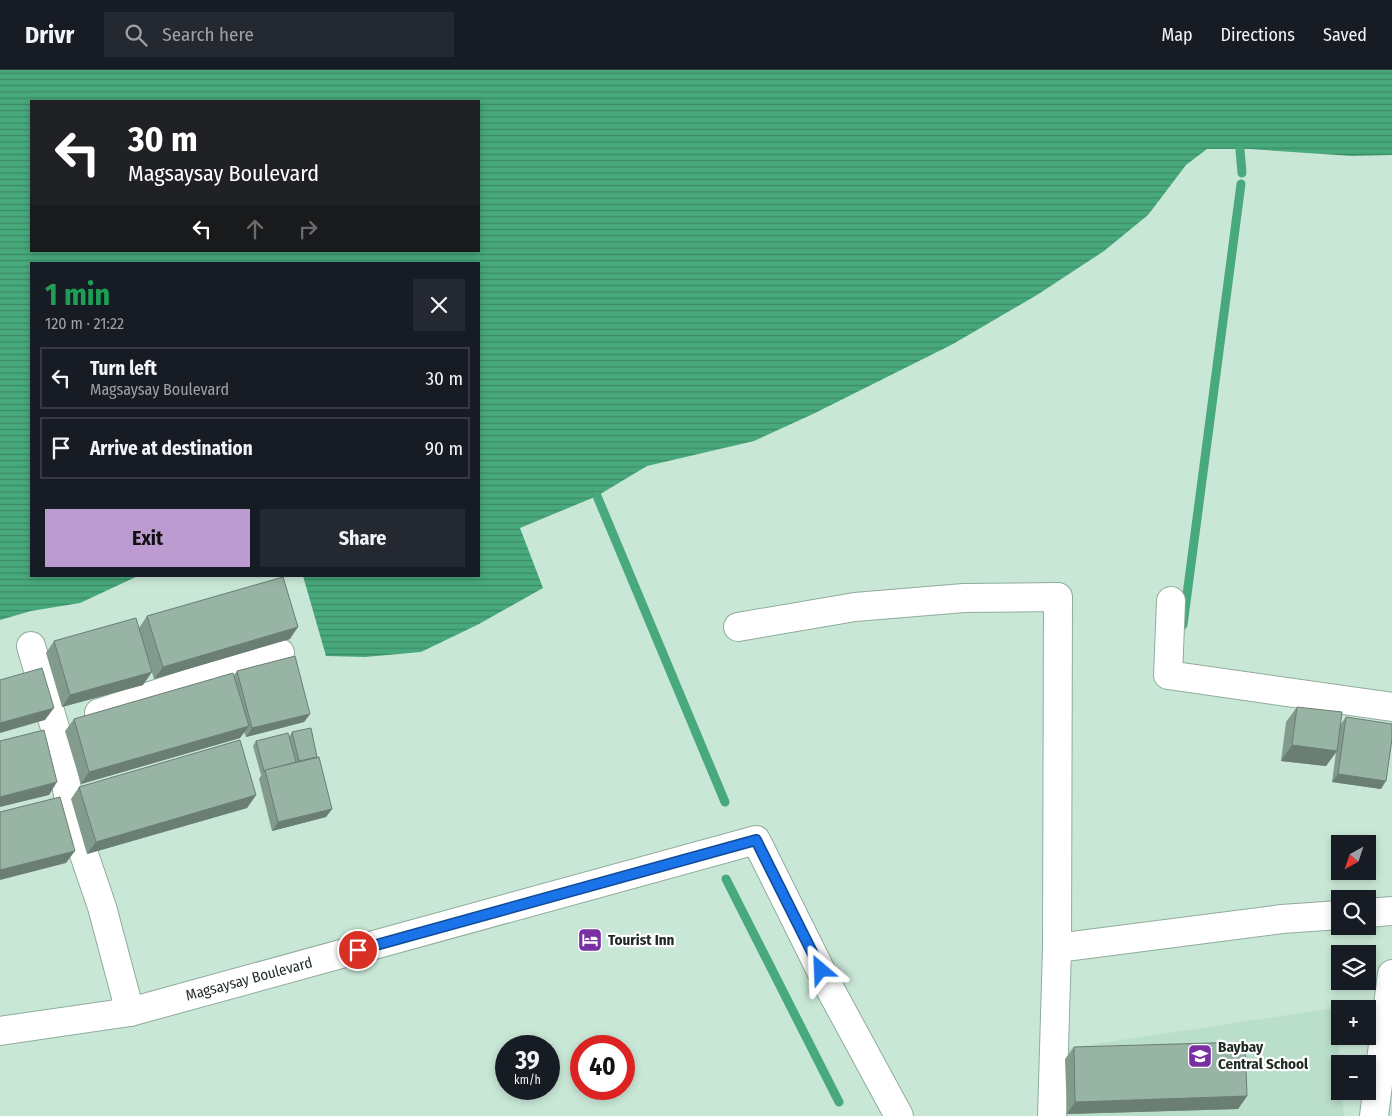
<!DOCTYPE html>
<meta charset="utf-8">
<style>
:root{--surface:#171b24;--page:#242831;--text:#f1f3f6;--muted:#9ea1a6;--line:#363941;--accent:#bb9bd0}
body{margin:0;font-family:"Fira Sans Condensed",sans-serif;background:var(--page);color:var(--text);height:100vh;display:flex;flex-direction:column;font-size:19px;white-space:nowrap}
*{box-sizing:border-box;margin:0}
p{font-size:16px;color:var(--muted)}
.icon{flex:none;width:28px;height:28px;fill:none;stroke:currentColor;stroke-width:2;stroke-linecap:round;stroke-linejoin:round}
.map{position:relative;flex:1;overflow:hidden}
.details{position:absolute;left:30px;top:192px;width:450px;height:315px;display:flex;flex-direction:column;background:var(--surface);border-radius:0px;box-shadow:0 2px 8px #0003}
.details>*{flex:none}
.banner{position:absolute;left:30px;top:30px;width:450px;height:152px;border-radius:0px;box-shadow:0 2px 8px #0003;background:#202124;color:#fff;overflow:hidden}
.needle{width:32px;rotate:220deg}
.controls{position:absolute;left:1331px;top:765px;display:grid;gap:10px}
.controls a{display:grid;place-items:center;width:45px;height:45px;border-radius:0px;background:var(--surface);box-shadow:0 2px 8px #0003;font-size:25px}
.speed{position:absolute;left:495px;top:965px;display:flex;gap:10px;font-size:25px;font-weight:700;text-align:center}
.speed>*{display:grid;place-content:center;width:65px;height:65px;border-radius:50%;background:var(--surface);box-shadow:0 2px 8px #0003;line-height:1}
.speed small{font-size:12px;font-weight:400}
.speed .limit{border:8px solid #d22;background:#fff;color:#111}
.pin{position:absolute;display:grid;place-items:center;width:42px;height:42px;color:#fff;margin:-21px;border:2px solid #fff;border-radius:50%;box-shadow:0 1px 5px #0007}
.me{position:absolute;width:55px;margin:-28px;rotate:334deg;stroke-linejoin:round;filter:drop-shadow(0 0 4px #0008)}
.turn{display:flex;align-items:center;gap:18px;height:105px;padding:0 15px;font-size:22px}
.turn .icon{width:65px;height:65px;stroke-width:2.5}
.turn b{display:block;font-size:35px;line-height:42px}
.lanes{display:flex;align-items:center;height:48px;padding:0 15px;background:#0003;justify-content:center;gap:25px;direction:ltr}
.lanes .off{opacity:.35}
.round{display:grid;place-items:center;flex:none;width:52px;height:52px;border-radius:0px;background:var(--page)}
.overview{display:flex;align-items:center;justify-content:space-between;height:85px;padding:0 15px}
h1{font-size:30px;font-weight:700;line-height:38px;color:#1e9e55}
.button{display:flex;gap:10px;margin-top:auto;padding:10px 15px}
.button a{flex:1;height:58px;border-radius:0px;background:var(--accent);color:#111;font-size:20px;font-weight:700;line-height:58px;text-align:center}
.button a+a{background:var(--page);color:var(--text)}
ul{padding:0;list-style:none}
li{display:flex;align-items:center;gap:15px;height:62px;margin:0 10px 8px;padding:0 5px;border:2px solid var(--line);border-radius:0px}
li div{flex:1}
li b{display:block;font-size:19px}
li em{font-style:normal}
header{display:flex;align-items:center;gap:30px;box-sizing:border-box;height:70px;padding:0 25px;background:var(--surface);border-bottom:1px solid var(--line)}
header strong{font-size:24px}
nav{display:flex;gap:28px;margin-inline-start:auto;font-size:18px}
.search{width:350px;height:45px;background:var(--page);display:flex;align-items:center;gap:12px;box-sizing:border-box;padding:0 18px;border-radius:0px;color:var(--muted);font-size:19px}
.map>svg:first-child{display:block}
</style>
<header>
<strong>Drivr</strong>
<div class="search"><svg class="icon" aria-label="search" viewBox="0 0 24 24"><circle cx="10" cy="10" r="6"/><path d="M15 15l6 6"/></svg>Search here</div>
<nav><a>Map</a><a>Directions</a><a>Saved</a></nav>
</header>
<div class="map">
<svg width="1392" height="1046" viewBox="0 0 1392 1046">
<defs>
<pattern id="water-rules" width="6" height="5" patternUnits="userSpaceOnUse" patternTransform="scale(1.25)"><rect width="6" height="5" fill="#48a97c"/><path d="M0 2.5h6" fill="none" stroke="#3b8a65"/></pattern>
</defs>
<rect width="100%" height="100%" fill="#c9e7d6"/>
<path fill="#b9dec9" d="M1336,938L1340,994V1021H1342L1344,1046H1060L1061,979Z"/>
<path fill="url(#water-rules)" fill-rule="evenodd" d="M0,0H1392V85L1352,86L1249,79H1207L1186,95L1148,145L1104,181L1037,225L953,274L813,344L754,371L647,396L597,426L520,458L543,518L479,554L421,582L365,587L326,586L303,506H479V194H31V506H138L80,533L31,541L0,550ZM31,31H479V181H31Z"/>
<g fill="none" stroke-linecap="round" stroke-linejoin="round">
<g stroke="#48a97c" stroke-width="9">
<path d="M1240,80L1242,103"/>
<path d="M597,426L725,732"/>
<path d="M1183,555L1241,114"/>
<path d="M726,809L839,1032"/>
</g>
<defs>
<g id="minor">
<path d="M1171,531L1168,605L1392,637"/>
<path d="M738,557L855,537L964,528L1058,527L1057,878L1052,1046"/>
<path d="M31,576L55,658L74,755L102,837L130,942"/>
<path d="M99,643L280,583"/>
<path d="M1368,843L1392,841"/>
<path d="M1057,878L1282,849L1340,845"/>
<path d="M0,961L130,942L756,770L829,917L899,1046"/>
<path d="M1374,1046L1392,904"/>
</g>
</defs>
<use href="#minor" stroke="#90ac9c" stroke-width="30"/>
<use href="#minor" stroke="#fff" stroke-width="28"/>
</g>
<g fill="#829b8d">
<path d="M147,546L290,569L154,609L139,560L143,615L62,637L46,583L54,571L139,558Z"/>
<path d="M237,601L310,644L304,652L246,667L244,662L240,668L81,714L65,661L74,649L234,605Z"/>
<path d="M1297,637L1340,655L1346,647L1381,719L1332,712L1336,682L1326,696L1281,691L1286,652Z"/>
<path d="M292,662L317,687L332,739L326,747L272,761L259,709L262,704L261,705L253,676L256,671L289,667Z"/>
<path d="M79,717L256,725L247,738L87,784L71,729Z"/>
<path d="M1074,977L1247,1026L1238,1039L1067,1044L1065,989Z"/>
</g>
<g fill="#6a7e73">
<path d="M298,557L290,569L154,609L163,597Z"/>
<path d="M152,602L143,615L62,637L70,625Z"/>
<path d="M54,638L45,650L0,663V653Z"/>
<path d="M310,644L304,652L246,667L252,658Z"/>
<path d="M249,656L240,668L81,714L89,702Z"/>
<path d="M1292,675L1337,681L1326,696L1281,691Z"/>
<path d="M1338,704L1386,711L1381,719L1332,712Z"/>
<path d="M57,712L49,725L0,737V727Z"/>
<path d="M256,725L247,738L87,784L96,772Z"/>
<path d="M332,739L326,747L272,761L278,752Z"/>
<path d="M75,781L66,793L0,810V800Z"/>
<path d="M1247,1026L1238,1039L1067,1044L1075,1032Z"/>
</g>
<g fill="#97b4a4" stroke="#6a7e73">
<path d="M283,507L298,557L163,597L147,546Z"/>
<path d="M136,548L152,602L70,625L54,571Z"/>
<path d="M295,586L310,644L252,658L237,601Z"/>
<path d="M42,598L54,638L0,653V610Z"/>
<path d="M233,603L249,656L89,702L74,649Z"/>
<path d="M1297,637L1342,642L1337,681L1292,675Z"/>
<path d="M1346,647L1392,654V669L1386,711L1338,704Z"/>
<path d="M311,658L317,687L299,691L292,662Z"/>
<path d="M44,660L57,712L0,727V671Z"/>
<path d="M288,663L296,692L264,701L256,671Z"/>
<path d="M240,670L256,725L96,772L79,717Z"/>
<path d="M319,687L332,739L278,752L265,700Z"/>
<path d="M60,727L75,781L0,800V742Z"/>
<path d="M1245,972L1247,1026L1075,1032L1074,977Z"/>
</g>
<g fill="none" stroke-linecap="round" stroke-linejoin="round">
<defs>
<path id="route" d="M358,880L756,770L821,900"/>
</defs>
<use href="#route" stroke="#114b97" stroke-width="12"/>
<use href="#route" stroke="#1a73e8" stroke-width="9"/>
</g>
<defs>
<symbol id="hotel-square" viewBox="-11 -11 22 22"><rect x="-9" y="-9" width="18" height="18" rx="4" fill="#782fa1" stroke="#fff"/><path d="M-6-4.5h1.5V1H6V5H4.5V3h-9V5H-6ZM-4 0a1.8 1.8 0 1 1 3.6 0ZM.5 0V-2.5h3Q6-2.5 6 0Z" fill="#fff"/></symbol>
<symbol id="school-square" viewBox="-11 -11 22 22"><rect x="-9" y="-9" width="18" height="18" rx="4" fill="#782fa1" stroke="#fff"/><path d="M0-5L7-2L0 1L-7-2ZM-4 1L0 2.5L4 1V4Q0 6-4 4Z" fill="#fff"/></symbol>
</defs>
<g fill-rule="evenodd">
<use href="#hotel-square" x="576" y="856" width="28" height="28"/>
<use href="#school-square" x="1186" y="972" width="28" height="28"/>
</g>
<g text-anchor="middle" stroke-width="4.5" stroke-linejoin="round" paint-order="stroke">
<g font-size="15" font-weight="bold" fill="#1e2a23" stroke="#fff" text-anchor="start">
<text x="608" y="875">Tourist Inn</text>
<text x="1218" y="982">Baybay<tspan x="1218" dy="17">Central School</tspan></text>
</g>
<g font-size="15" fill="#1e2a23" stroke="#fff">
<text transform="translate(249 909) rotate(-15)" y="5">Magsaysay Boulevard</text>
</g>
</g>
</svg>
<div class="controls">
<a><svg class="needle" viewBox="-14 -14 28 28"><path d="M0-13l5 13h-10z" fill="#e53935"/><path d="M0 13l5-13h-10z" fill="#9ea1a6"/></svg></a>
<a><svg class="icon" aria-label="search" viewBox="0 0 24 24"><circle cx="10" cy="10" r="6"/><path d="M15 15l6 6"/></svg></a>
<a><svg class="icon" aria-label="layers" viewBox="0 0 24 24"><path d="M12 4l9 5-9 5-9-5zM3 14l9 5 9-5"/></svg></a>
<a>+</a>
<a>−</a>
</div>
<div class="speed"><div>39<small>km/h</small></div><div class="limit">40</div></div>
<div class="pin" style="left:358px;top:880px;background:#d93025"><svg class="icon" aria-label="arrive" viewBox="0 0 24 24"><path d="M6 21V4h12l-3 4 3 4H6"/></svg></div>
<svg class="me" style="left:821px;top:900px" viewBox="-20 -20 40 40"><path d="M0-17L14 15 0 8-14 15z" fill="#1a73e8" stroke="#fff" stroke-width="4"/></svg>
<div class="banner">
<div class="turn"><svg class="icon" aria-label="left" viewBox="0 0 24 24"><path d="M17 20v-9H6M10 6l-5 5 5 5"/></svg><div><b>30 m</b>Magsaysay Boulevard</div></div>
<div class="lanes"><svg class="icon" aria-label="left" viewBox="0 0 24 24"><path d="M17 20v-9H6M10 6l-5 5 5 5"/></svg><svg class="icon off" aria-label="ahead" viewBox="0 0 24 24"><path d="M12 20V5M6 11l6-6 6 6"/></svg><svg class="icon off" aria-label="right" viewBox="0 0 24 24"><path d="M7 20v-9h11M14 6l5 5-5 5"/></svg></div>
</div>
<section class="details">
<div class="overview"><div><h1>1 min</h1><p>120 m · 21:22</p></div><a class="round"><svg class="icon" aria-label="close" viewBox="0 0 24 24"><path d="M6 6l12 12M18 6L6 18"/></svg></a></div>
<ul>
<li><svg class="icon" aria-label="left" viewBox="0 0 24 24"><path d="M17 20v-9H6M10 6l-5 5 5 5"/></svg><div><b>Turn left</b><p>Magsaysay Boulevard</p></div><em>30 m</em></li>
<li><svg class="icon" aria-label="arrive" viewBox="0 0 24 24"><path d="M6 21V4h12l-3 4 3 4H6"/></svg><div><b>Arrive at destination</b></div><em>90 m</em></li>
</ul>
<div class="button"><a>Exit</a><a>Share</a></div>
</section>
</div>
